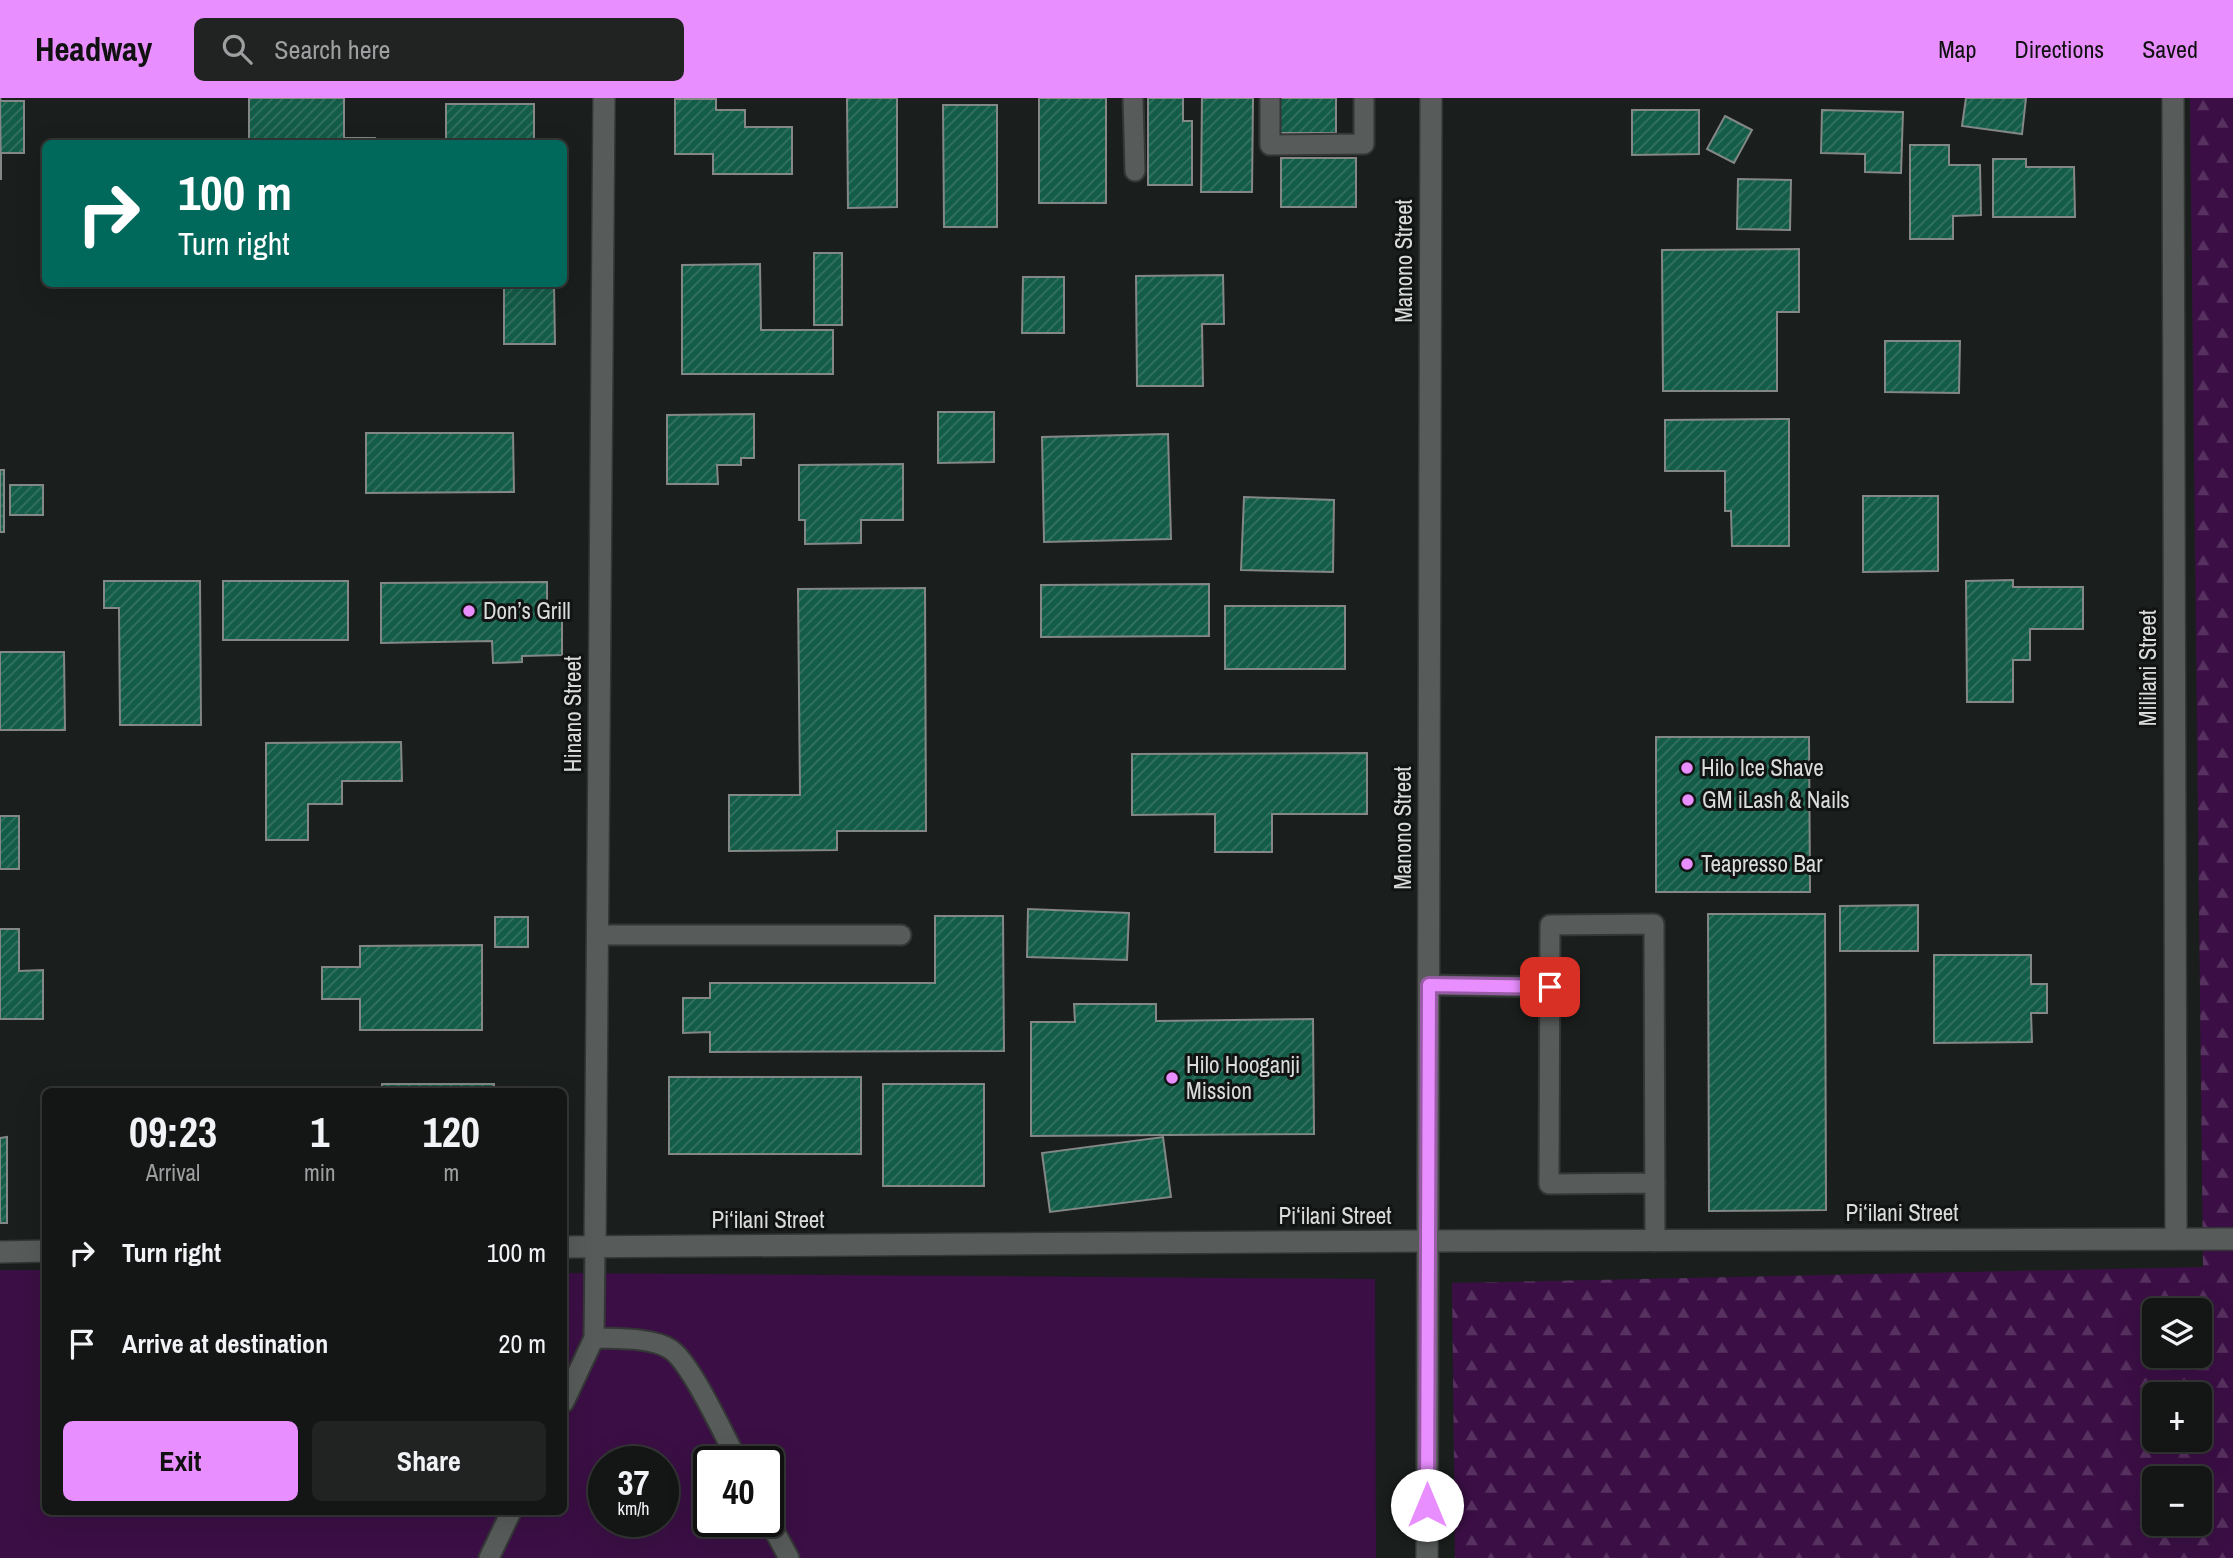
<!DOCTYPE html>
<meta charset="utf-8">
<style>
:root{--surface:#141615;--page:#212322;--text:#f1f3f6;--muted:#9d9fa0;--line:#333534;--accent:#e98efe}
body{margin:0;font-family:"Archivo Narrow",sans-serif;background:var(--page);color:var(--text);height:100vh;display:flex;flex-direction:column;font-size:26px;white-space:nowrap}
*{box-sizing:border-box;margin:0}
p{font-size:23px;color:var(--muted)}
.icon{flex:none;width:38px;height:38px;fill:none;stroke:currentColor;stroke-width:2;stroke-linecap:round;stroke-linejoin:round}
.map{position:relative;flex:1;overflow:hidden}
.sheet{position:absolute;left:42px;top:990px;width:525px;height:427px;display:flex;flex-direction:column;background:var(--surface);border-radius:10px;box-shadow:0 7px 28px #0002,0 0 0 2px var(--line)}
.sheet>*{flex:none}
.banner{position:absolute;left:42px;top:42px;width:525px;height:147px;border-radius:10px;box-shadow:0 7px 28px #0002,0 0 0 2px var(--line);background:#00695c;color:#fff;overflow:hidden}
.fabs{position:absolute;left:2142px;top:1200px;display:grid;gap:14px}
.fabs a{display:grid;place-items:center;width:70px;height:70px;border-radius:10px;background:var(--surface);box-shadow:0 7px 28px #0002,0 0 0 2px var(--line);font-size:35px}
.speed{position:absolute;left:588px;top:1348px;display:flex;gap:14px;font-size:35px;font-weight:700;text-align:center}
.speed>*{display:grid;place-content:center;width:91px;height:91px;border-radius:50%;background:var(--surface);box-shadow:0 7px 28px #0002,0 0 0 2px var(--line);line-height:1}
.speed small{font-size:18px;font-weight:400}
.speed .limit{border:4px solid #111;border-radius:10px;background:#fff;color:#111}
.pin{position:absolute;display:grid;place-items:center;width:60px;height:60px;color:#fff;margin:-30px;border-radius:14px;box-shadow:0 4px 10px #0006}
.me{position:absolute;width:77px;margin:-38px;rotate:0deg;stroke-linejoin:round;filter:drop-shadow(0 0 5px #0008)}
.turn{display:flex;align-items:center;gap:24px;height:147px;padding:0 21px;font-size:32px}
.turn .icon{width:91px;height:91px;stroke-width:2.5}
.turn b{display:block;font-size:49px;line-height:60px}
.eta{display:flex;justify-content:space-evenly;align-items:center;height:119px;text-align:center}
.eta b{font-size:42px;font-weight:700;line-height:49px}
.cta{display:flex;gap:14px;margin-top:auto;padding:14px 21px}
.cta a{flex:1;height:80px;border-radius:10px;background:var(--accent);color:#111;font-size:28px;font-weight:700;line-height:80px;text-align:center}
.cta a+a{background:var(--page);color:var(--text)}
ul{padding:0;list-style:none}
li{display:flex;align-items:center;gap:21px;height:91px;padding:0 21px}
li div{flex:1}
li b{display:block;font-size:26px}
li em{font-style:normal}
header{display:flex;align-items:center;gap:42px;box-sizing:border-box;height:98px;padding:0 35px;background:var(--accent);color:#111}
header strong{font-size:33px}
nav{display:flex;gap:38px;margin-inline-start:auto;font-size:24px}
.search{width:490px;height:63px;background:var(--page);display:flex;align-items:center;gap:18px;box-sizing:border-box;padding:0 24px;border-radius:10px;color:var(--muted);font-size:26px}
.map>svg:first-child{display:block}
</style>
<header>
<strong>Headway</strong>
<div class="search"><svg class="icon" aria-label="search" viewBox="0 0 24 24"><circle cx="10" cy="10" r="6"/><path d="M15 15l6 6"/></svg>Search here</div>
<nav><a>Map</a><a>Directions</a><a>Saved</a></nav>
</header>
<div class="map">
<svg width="2233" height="1460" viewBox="0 0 2233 1460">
<defs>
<pattern id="forest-firs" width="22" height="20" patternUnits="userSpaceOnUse" patternTransform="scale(1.75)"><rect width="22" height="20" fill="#3b0f45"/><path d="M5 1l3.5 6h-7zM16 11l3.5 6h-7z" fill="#57315f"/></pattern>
<pattern id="building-hatch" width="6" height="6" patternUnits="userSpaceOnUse" patternTransform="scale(1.75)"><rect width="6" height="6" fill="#135c47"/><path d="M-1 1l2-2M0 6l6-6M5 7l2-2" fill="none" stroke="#357361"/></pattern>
</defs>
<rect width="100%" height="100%" fill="#1a1e1c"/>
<path fill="url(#forest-firs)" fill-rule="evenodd" d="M2190,0H2233V1460H1455L1452,1185L2203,1169ZM2154,1213H2200V1258H2154ZM2154,1297H2200V1342H2154ZM2154,1381H2200V1426H2154Z"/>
<path fill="#3b0f45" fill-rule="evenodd" d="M0,1172H45L46,1414H564V1175L1375,1181L1376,1460H0ZM604,1363H663V1423H604ZM709,1363H768V1423H709Z"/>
<g fill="url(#building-hatch)" stroke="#838786" stroke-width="2">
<path d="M0,0L1,3H24V55H1V82Z"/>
<path d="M249,0H344V40H375L376,46H249Z"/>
<path d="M847,0H897V109L848,110Z"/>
<rect x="1039" y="0" width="67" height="105"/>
<path d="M1148,0H1183V23H1192V87H1148Z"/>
<path d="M1202,0H1253L1252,94H1201Z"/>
<rect x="1280" y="0" width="56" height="35"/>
<path d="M1966,0H2026L2022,36L1962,28Z"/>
<path d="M675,1H716V12H745V29H792V76H713V56H675Z"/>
<rect x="446" y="6" width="88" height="40"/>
<path d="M943,7H997V129H944Z"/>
<path d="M1632,12H1699V56L1632,57Z"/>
<path d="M1822,12L1903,14L1901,75L1865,74V56L1821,55Z"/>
<path d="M1725,18L1752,32L1734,65L1707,51Z"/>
<path d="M1910,47H1949V67H1980L1981,117L1953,118V141H1910Z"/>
<rect x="1281" y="60" width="75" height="49"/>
<path d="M1993,61H2026V69H2074L2075,119H1993Z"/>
<path d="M1738,81L1791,82L1790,132L1737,131Z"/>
<path d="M1799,151V214H1777V293H1663L1662,152Z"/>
<rect x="814" y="155" width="28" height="72"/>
<path d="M760,166L761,232H833V276H682V167Z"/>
<path d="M1223,177L1224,226H1202L1203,288H1137L1136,178Z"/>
<path d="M1023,179H1064V235H1022Z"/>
<path d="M504,186H554L555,246H504Z"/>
<path d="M1885,243H1960L1959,295L1885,294Z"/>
<path d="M938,314H994V364L938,365Z"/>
<path d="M754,316V360H741V367H717L718,386H667V317Z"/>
<path d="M1789,321V448H1732L1731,413H1725V373H1665V322Z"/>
<path d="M366,335H513L514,394L366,395Z"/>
<path d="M1168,336L1171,441L1044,444L1042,339Z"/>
<path d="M903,366V422H861V445L805,446V422H799V367Z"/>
<rect x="0" y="372" width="4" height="62"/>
<rect x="10" y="387" width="33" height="30"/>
<path d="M1863,398H1938V473L1863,474Z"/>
<path d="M1244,399L1334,402L1333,474L1241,472Z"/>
<path d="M2013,482V489H2083V531H2030V562H2013V604H1967L1966,483Z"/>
<path d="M104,483H200L201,627H120L119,510H104Z"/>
<rect x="223" y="483" width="125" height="59"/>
<path d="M547,484V513H562V557L522,558V564L493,565L492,543L381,545V485Z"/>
<path d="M1209,486V538L1041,539V487Z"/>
<path d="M925,490L926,733H837V752L729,753V697H800L798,491Z"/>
<rect x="1225" y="508" width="120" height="63"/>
<path d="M0,554H64L65,632H0Z"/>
<path d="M1656,639H1809L1810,794H1656Z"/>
<path d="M401,644L402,683H342V706H308V742H266V645Z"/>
<path d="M1367,655V716H1272V754H1215V716L1132,717V656Z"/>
<rect x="0" y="718" width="19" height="53"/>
<path d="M1918,807V853H1840V808Z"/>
<path d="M1028,811L1129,815L1127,862L1027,859Z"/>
<path d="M1708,816H1825L1826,1112L1709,1113Z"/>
<path d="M935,818H1003L1004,953L710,954V934L683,935V900H710V885H935Z"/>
<rect x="495" y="819" width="33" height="30"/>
<path d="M0,831H19V873L43,872V921H0Z"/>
<path d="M482,847V932H360V901H322V869H360V848Z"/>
<path d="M1934,857H2031V886H2047V915H2031L2032,944L1934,945Z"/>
<path d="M1074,906H1156V923L1313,921L1314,1036L1031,1038V924H1075Z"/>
<rect x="669" y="979" width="192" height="77"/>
<rect x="382" y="986" width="112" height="8"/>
<rect x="883" y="986" width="101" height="102"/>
<path d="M7,1039V1125H0V1040Z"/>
<path d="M1163,1039L1171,1099L1050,1114L1042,1055Z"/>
</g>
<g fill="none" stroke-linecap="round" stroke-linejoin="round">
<defs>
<g id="lane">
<path d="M1133,0L1135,73"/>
<path d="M1270,0V47L1364,46V0"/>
<path d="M598,837H901"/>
<path d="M1429,887L1550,889"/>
<path d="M1655,1085L1549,1086L1550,827L1654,826L1655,1143"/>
<path d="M594,1240C616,1241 651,1239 670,1251C691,1264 724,1338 738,1363"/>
<path d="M564,1304L594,1240L595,1149"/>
<path d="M768,1421L789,1460"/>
<path d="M489,1460L511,1414"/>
</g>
<g id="street">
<path d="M2173,0L2176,1141"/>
<path d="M564,1149L1428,1143L2233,1141"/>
<path d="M595,1149L604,0"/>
<path d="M0,1154L46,1153"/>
</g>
<path id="secondary" d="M1427,1460L1431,0"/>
</defs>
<use href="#lane" stroke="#343736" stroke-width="23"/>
<use href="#street" stroke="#343736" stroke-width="24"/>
<use href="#secondary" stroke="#343736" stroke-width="24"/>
<use href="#lane" stroke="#575b59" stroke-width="19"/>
<use href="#street" stroke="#575b59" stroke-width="21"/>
<use href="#secondary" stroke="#575b59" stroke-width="21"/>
</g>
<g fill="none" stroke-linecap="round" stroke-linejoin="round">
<defs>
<path id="route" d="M1427,1407L1429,887L1550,889"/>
</defs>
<use href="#route" stroke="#975ca5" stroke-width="18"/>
<use href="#route" stroke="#e98efe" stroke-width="12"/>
</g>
<g fill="#e98efe" stroke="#111413" stroke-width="2.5">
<circle cx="469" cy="513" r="7"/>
<circle cx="1687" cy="670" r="7"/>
<circle cx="1688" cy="702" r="7"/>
<circle cx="1687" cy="766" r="7"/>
<circle cx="1172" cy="980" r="7"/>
</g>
<g text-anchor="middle" stroke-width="6" stroke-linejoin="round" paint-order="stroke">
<g font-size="23" fill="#d9dcdb" stroke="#111413">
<text transform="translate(1404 163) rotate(-90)" y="8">Manono Street</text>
<text transform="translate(2148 570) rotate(-90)" y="8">Mililani Street</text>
<text transform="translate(573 616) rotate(-90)" y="8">Hinano Street</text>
<text transform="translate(1403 730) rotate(-90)" y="8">Manono Street</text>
<text x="1902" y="1123">Pi‘ilani Street</text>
<text x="1335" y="1126">Pi‘ilani Street</text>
<text x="768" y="1130">Pi‘ilani Street</text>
</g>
<g font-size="23" fill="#d9dcdb" stroke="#111413" text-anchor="start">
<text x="483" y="521">Don’s Grill</text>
<text x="1701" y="678">Hilo Ice Shave</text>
<text x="1702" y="710">GM iLash &amp; Nails</text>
<text x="1701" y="774">Teapresso Bar</text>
<text x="1186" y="975">Hilo Hooganji<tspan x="1186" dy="26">Mission</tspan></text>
</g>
</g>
</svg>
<div class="fabs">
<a><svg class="icon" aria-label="layers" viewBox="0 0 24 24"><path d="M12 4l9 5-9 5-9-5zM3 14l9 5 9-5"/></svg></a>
<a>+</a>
<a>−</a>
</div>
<div class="speed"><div>37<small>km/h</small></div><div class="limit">40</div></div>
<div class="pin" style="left:1550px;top:889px;background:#d93025"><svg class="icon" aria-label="arrive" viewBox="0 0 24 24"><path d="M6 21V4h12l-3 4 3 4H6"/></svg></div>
<svg class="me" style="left:1427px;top:1407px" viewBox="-20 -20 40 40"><circle r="19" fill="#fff"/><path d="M0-13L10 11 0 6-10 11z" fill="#e98efe"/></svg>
<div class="banner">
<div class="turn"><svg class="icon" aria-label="right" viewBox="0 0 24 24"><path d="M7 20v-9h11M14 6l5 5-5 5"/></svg><div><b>100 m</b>Turn right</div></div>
</div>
<section class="sheet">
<div class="eta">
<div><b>09:23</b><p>Arrival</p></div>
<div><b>1</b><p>min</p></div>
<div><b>120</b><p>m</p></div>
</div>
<ul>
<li><svg class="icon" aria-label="right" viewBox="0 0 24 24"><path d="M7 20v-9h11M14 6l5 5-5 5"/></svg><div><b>Turn right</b></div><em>100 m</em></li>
<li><svg class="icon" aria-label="arrive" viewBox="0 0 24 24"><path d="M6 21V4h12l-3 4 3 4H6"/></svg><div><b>Arrive at destination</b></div><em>20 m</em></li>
</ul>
<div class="cta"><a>Exit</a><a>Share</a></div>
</section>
</div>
